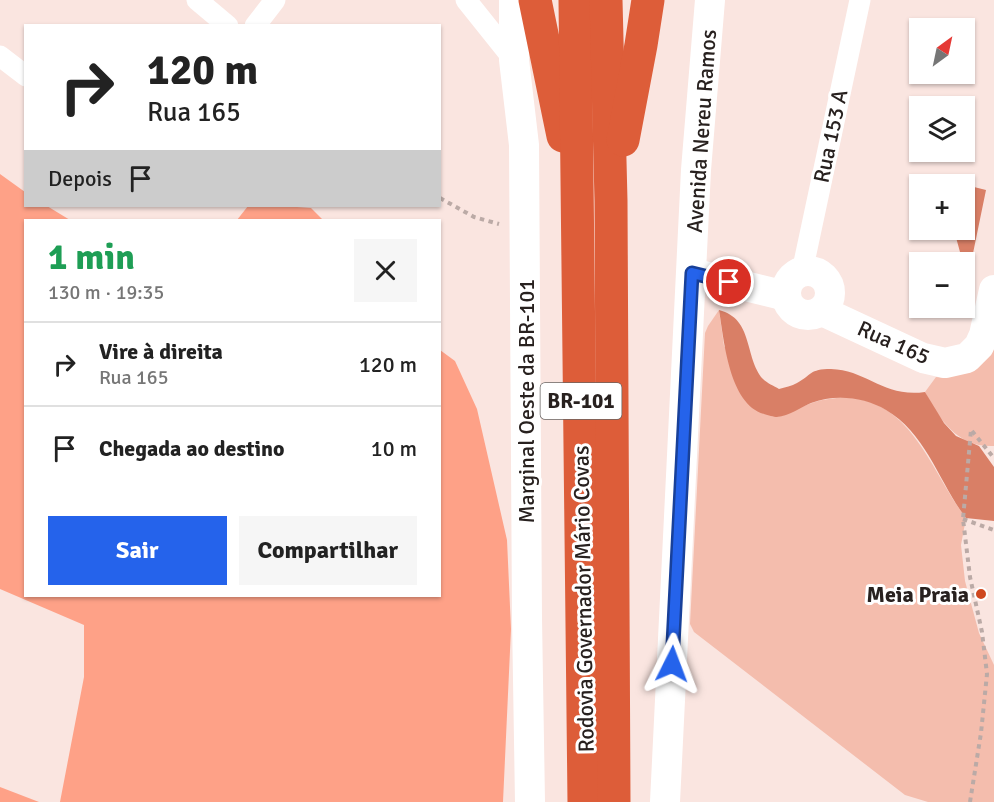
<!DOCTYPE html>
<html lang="pt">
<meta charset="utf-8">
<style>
:root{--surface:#fff;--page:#f6f6f6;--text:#222;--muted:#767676;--line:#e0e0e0;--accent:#2563eb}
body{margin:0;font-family:Signika,sans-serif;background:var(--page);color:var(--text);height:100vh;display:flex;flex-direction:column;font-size:22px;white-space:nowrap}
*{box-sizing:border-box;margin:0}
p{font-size:20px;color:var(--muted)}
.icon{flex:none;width:33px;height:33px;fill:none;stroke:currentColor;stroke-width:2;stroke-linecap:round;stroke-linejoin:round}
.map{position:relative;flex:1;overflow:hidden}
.sheet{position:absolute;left:24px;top:219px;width:417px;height:378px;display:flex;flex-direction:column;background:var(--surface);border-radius:0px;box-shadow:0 2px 4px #0004}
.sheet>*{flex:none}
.hud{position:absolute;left:24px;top:24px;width:417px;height:183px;border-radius:0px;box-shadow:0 2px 4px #0004;background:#fff;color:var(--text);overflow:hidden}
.needle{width:39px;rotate:33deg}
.tools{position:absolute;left:909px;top:18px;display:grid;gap:12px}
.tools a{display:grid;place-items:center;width:66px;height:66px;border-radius:0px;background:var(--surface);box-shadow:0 2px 4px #0004;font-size:30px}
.pin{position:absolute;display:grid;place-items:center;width:51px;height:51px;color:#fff;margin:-26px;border:3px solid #fff;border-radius:50%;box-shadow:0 2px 6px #0007}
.me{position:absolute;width:66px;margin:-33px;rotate:3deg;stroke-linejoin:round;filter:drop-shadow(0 0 4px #0008)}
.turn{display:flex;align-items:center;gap:21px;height:126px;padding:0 24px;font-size:27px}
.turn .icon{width:78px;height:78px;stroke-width:2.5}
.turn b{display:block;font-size:42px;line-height:51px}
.then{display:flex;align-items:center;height:57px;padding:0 24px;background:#0003;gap:12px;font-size:22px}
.round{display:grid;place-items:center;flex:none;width:63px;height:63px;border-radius:0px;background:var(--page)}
.head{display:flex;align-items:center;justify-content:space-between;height:102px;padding:0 24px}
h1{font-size:36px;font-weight:700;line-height:45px;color:#1e9e55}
.action{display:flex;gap:12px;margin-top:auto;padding:12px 24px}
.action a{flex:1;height:69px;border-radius:0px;background:var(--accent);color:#fff;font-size:24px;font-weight:700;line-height:69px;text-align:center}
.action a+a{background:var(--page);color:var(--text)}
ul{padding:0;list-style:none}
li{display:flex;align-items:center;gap:18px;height:84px;padding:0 24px;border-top:2px solid var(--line)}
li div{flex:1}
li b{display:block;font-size:22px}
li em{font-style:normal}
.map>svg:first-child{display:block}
</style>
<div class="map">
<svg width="994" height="802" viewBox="0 0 994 802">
<rect width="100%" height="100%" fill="#fae5e0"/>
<g fill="#f4bdad">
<path d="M719,310L724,346L777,417C794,411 811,401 829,399C909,387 929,470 966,518L961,545L965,581L979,633L994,665V802H928L905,795L694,632L690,624L705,333L708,326Z"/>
<path d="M994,344V446C959,448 940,421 925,392L936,377L945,378Z"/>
</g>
<g fill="#fea187">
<path d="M0,174L25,192L26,206H47L70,220H26V596H440V350L455,361L477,409L507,540L511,629L503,802H60L84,677V625L0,589Z"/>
<path d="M248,206H283L311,208L323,220H237Z"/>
<path d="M0,787L39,802H0Z"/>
</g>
<g fill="#d97f66">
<path d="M974,187L986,190L971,263L959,261L960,252L954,230H964L965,212L969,210Z"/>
<path d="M719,310C754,319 744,357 763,379C767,383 774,386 779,389C785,387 792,386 797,383C812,375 809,369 831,369C867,370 884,398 925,392L944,423L956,436L979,446L994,467V521L966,518C939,483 927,434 886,410C864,397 835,394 811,403C801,407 789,416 777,417C774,417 768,415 764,414C729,404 724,340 719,310Z"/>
</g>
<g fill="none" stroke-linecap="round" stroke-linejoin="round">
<g stroke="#bbaaa6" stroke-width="4" stroke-dasharray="4.5 4.5" stroke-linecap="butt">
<path d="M440,198L474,217L499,224"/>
<path d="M972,431L994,458"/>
<path d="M963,519L994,530"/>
<path d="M970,802L981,733L987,674L982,632L970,577L963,519L971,430"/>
</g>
<g stroke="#fff" stroke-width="21">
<path d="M197,0L228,26"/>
<path d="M466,0L514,60"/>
<path d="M255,26L275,0"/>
<path d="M0,56L26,76"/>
<path d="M802,272L860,0"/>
</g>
<g stroke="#fff" stroke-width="30">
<path d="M514,0V60L524,145L527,618L530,802"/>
<circle cx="808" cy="293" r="22"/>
<path d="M692,273L786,296"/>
<path d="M822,311L923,358L945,363L967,358L979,346L984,335L994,290"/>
<path d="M665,802L696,170L710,0"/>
</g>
<g stroke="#dd5d39" stroke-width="33">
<path d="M535,0L563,136"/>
<path d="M575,0L584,802"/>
<path d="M606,0L611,201L614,802"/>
<path d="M623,140L641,45L648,0"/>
</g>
</g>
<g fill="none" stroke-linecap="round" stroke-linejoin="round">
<defs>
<path id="route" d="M672,664L692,273L729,282"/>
</defs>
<use href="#route" stroke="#184099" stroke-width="15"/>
<use href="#route" stroke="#2563eb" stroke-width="10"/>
</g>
<circle fill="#cf471e" stroke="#fff" stroke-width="2" cx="981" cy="594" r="6"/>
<g text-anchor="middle" stroke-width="6" stroke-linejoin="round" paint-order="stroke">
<rect fill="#fff" stroke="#686462" stroke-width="1.5" x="540.5" y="383" width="81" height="36" rx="4.5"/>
<g font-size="21" font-weight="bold" fill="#28211f">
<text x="581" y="408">BR-101</text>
</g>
<g font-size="22" fill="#28211f" stroke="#fff">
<text transform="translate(701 131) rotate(-86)" y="8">Avenida Nereu Ramos</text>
<text transform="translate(830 136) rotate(-78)" y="8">Rua 153 A</text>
<text transform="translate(894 342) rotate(24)" y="8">Rua 165</text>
<text transform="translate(526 401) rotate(-90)" y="8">Marginal Oeste da BR-101</text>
<text transform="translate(583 599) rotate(-91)" y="8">Rodovia Governador Mário Covas</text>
</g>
<g font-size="22" font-weight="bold" fill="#28211f" stroke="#fff" text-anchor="end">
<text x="969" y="602">Meia Praia</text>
</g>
</g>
</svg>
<div class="tools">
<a><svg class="needle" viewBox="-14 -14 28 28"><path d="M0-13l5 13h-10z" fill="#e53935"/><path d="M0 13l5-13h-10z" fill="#767676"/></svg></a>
<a><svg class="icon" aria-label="layers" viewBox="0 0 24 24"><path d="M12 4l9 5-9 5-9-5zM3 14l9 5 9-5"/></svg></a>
<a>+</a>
<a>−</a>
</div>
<div class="pin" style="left:729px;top:282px;background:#d93025"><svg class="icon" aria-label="arrive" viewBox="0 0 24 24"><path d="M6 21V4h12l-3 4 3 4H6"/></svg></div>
<svg class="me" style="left:672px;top:664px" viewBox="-20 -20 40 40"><path d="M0-17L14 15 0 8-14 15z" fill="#2563eb" stroke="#fff" stroke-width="4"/></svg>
<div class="hud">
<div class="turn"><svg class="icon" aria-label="right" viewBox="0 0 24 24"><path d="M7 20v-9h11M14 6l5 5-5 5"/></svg><div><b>120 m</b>Rua 165</div></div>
<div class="then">Depois<svg class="icon" aria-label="arrive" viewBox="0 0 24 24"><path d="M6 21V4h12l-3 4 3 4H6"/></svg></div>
</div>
<section class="sheet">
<div class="head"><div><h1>1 min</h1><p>130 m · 19:35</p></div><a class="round"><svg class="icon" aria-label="close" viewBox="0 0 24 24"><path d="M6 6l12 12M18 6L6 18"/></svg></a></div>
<ul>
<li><svg class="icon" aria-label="right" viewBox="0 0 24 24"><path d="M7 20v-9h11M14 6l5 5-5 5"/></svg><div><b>Vire à direita</b><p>Rua 165</p></div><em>120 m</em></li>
<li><svg class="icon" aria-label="arrive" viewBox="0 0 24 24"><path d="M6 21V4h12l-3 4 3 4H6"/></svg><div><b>Chegada ao destino</b></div><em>10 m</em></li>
</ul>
<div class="action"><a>Sair</a><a>Compartilhar</a></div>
</section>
</div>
